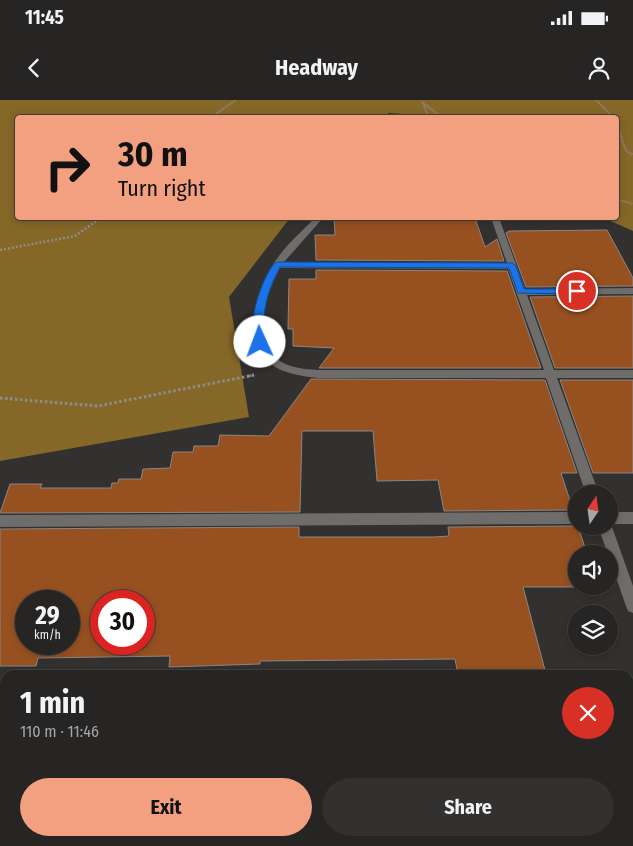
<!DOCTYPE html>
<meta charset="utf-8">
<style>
:root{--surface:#262523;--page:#323130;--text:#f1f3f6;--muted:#a4a5a6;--line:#424241;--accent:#f3a081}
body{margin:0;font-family:"Fira Sans Condensed",sans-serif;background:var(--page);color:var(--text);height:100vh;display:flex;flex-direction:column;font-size:19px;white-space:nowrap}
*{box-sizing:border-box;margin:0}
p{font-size:16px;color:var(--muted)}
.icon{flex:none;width:28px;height:28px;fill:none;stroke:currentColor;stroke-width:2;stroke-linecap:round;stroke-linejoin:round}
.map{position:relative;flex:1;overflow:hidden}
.panel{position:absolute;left:0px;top:570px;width:634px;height:176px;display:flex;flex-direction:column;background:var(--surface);border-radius:15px 15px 0 0;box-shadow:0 2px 8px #0003,0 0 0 1px var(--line)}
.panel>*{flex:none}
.top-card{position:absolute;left:15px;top:15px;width:604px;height:105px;border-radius:5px;box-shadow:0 2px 8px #0003,0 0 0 1px var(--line);background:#f3a081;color:#111;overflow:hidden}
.needle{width:32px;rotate:13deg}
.fabs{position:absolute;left:568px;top:385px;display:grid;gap:10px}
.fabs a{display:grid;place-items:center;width:50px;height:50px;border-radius:50%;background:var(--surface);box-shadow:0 2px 8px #0003,0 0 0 1px var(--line);font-size:25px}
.speed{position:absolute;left:15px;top:490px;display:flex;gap:10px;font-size:25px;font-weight:700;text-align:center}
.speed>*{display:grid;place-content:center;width:65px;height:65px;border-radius:50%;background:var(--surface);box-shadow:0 2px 8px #0003,0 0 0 1px var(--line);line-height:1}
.speed small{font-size:12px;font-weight:400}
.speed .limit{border:8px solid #d22;background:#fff;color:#111}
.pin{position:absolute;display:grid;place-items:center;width:42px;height:42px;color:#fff;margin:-21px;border:2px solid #fff;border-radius:50%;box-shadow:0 1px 5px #0007}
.me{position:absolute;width:55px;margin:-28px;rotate:358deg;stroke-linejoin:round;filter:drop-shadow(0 0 4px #0008)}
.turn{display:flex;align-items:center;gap:18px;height:105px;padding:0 20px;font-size:22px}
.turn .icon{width:65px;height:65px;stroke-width:2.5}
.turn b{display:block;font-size:35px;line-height:42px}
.round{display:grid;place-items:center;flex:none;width:52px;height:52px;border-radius:26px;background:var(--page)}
.overview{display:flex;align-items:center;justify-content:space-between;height:85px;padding:0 20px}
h1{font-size:30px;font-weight:700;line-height:38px}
.primary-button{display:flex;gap:10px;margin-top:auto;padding:10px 20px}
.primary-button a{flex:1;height:58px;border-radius:30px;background:var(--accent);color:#111;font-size:20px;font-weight:700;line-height:58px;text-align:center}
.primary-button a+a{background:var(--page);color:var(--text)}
.status{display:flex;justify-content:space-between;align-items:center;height:35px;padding:0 25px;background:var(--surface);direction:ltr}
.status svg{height:14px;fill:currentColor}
header{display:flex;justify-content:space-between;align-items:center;height:65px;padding:0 20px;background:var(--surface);font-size:22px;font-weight:700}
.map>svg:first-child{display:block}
</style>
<div class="status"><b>11:45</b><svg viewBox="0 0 49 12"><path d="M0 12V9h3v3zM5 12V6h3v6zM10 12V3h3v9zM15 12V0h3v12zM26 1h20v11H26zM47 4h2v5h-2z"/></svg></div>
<header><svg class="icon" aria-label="back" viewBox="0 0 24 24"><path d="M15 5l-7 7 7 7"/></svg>Headway<svg class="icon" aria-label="person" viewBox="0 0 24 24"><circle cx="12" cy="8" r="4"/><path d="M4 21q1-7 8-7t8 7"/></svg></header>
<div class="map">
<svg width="633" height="746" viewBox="0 0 633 746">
<rect width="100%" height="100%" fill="#32312f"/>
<g fill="#856728">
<path d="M0,0H633V131L604,118H616V18H420L417,15L389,13L382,18H18V118H290L229,197L249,317L0,361Z"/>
<path d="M0,653L5,655V741H128L129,746H0Z"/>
</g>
<g fill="#975121" stroke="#8a8786" fill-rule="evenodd">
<path d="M334,118H475L485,147L497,139L504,161L316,160L315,135H335Z"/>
<path d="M607,130L633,178V186L526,187L506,133L509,131Z"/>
<path d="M316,170L507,171L541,268H319L334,248L293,246V229H288L289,179H316Z"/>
<path d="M633,196V268H555L530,197Z"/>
<path d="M311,279L545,280L577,373H561L573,410L444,411L438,380L377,381L373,331H302L300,412L0,413L10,384H42L40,388H111L112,383H118L119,379H141L143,369L170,368L173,352H193L194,346H218L220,335L269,336Z"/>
<path d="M560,280H633V373H593Z"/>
<path d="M576,426H578L587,454H576V487H523L546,574L458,575L455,559L260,561V564L169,567L170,556L38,558L36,566H0V429L299,427V437H434L449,436L448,427ZM26,501H69V544H26ZM101,501H144V544H101Z"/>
</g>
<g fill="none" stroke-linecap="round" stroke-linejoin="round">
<g stroke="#8e8d8c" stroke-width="2" stroke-dasharray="1 1" stroke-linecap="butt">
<path d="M596,0L614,18"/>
<path d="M422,2L443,18"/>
<path d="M423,3L429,18"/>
<path d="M210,18L236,0"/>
<path d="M616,21L626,51L633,55"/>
<path d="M616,99L633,104"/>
<path d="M97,120L100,118"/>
</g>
<g stroke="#8e8d8c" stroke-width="2.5" stroke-dasharray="2 2" stroke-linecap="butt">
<path d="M0,150L75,136L99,119"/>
<path d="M249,276L254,275"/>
</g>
<path stroke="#8e8d8c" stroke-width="3" stroke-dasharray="2.5 2.5" stroke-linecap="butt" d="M0,298L98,306L254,275"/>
<g fill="#6f6d6b" fill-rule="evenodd">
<path d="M315,118H323L284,162L507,163L491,118H499L525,189L633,188V194L527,195L554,270H633V278H557L599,394H586L546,278H318C302,276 284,274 271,264C239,241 256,189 274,163C285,146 301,132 315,118ZM280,168L508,169L544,270H318C304,269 289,268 277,259C251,237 267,192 280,168Z"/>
<path d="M576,412V424L0,427V415Z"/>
<path d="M609,412H633V424H611L633,486V513L628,511L626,506L598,426H609Z"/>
<rect x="629" y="595" width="4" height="16"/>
<rect x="0" y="599" width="5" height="16"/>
</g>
</g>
<path fill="#1a73e8" stroke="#114b97" d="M277,162L512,163L516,166L524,189H577L581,191L577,194L518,193L509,168L280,167C265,196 263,210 264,242L260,245L255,242C255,232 253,222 254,213C256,201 267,167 277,162Z"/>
</svg>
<div class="fabs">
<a><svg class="needle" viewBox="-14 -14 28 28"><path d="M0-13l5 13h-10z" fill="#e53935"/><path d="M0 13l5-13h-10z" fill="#a4a5a6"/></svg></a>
<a><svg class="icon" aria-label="sound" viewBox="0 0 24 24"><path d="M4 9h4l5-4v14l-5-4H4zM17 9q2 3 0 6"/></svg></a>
<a><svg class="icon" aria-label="layers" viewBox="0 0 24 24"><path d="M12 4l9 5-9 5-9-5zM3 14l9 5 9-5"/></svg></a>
</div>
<div class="speed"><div>29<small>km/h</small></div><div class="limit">30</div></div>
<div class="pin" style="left:577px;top:191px;background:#d93025"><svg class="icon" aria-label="arrive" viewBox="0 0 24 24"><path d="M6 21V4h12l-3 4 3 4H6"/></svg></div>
<svg class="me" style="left:260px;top:242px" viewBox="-20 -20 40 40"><circle r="19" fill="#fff"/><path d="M0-13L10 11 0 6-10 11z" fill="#1a73e8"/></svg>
<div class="top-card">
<div class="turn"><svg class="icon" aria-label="right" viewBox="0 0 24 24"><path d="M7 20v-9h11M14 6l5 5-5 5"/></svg><div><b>30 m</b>Turn right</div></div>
</div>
<section class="panel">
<div class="overview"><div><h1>1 min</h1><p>110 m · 11:46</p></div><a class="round" style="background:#d93025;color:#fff"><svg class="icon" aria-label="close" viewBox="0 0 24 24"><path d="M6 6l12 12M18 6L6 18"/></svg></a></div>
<div class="primary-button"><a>Exit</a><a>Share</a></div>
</section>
</div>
